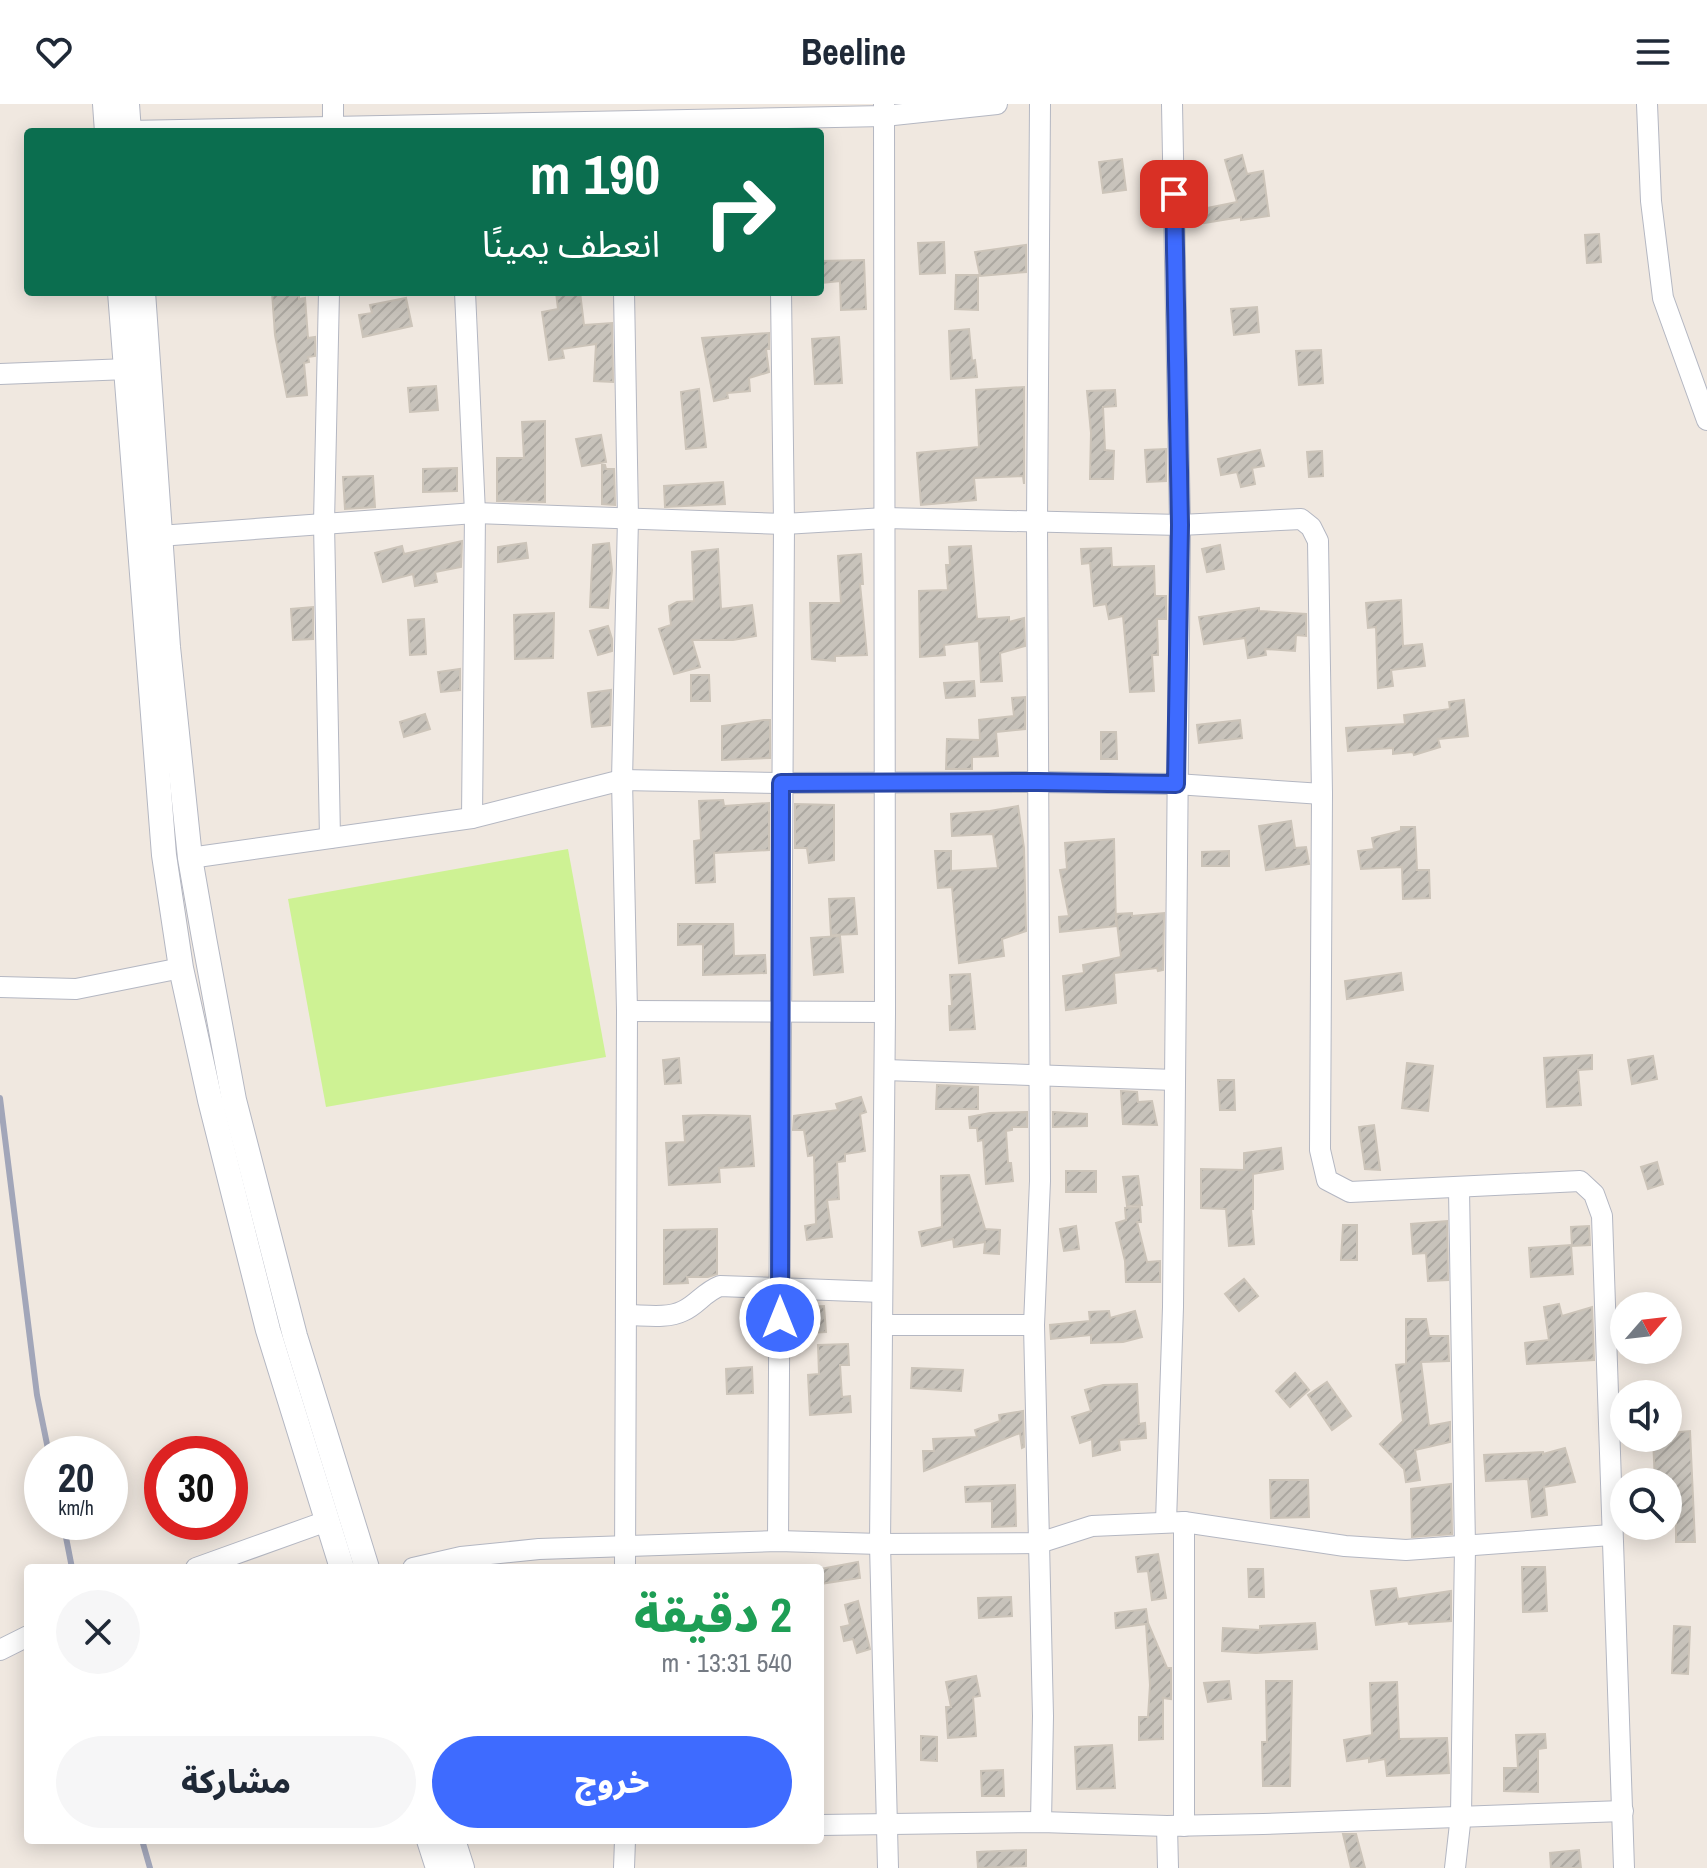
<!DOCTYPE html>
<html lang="ar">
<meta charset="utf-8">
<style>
:root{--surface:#fff;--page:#f6f6f7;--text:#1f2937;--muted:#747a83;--accent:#3e6bff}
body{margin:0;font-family:"Archivo Narrow","Noto Sans Arabic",sans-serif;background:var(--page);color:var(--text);direction:rtl;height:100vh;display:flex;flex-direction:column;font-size:30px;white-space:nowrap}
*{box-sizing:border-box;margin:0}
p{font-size:26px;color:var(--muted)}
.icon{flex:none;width:44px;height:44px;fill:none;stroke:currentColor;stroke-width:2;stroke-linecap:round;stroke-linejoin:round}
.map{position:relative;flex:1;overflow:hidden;direction:ltr}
.details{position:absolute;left:24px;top:1460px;width:800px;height:280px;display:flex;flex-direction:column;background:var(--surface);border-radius:8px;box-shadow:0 4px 20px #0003;direction:rtl}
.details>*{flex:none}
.banner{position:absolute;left:24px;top:24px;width:800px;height:168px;border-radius:8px;box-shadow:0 4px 20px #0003;direction:rtl;background:#0b6e4f;color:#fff;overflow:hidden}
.needle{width:52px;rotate:62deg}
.buttons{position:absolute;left:1610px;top:1188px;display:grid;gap:16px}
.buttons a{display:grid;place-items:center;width:72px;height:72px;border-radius:50%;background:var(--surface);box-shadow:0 4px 20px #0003;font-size:40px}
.speed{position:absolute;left:24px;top:1332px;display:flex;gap:16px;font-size:40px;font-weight:700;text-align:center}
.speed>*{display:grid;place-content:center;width:104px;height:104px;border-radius:50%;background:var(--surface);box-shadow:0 4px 20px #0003;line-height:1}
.speed small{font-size:20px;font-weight:400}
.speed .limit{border:12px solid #d22;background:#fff;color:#111}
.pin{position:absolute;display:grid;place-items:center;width:68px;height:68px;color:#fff;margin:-34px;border-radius:16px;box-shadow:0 4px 12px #0006}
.me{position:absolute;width:88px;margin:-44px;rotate:0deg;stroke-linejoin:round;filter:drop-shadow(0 0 6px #0008)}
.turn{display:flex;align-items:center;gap:28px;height:168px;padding:0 32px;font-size:36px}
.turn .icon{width:104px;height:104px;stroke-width:2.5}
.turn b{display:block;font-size:56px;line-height:68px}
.round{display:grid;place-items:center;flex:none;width:84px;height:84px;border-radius:42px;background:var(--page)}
.headline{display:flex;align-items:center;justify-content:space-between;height:136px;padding:0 32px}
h1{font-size:48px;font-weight:800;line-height:60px;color:#1e9e55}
.button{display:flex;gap:16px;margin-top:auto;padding:16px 32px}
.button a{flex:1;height:92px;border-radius:48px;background:var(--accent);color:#fff;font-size:32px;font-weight:800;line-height:92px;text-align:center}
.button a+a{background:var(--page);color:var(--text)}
header{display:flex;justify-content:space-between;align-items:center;height:104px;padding:0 32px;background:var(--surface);font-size:36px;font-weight:800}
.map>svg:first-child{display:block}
</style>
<header><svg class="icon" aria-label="menu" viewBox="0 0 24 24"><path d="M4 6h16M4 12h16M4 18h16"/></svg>Beeline<svg class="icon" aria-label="heart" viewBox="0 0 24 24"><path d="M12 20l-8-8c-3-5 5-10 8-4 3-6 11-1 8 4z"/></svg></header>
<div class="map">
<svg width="1707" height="1764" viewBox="0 0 1707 1764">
<defs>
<pattern id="building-hatch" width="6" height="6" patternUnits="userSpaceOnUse" patternTransform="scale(2)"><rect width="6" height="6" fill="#c8c3bb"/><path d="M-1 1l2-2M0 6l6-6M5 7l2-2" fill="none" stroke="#aca8a1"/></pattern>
</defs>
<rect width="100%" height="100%" fill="#f0e8e0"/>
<path fill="#cef294" d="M568,745L606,953L326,1003L288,795Z"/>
<g fill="url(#building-hatch)" stroke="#ccc4b9" stroke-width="2">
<path d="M1242,51L1247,70L1263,67L1269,112L1241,116V113L1204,119L1202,105L1237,98L1225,56Z"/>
<path d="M1122,55L1126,86L1103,89L1099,58Z"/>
<path d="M1599,130L1601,158L1587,159L1585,131Z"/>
<path d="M944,138L945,169L920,170L918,139Z"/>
<path d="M1026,141V168L980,172L975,148Z"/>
<path d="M864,156L866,205L841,206L840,177L822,179L820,157Z"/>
<path d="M956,171H978V206L955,205Z"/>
<path d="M272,188H299V195L305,194L308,234L315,233V252L308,253L309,258L304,259L307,291L287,293L275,231Z"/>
<path d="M556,188H580L584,221L612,219L613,278L594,277L596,240L562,245L564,254L549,256L542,208L558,205Z"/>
<path d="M406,194L412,222L363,233L359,211L372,209L370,201Z"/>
<path d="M1257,203L1259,228L1234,231L1231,205Z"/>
<path d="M969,225L972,257L975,256L977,273L951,275L949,227Z"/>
<path d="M769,229V245H766L769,268L749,274L750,287L727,289L728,294L714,297L702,234Z"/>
<path d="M839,233L842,279L815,280L812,235Z"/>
<path d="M1321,246L1323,279L1299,281L1296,247Z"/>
<path d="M436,282L438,306L410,308L408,284Z"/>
<path d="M1024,283V380L1023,372L974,374L976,396L921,401L917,349L979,343L976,286Z"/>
<path d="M699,285L706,343L686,345L681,288Z"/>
<path d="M1115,286L1116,302L1103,303L1105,346L1114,347L1113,375H1090L1091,329L1087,287Z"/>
<path d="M545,317V398L497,397V354H524L522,318Z"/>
<path d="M601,331L606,358L582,362L576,335Z"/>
<path d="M1166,345V377L1147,378L1145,346Z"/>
<path d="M1260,346L1264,362L1252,364L1255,380L1241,383L1237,368L1221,371L1218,355Z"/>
<path d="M1322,347L1323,372L1309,373L1307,348Z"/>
<path d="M602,361H605L606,365H614L615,401L602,400Z"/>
<path d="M457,364V387L423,388V365Z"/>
<path d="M373,372L375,403L345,405L343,373Z"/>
<path d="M723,378L725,400L665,403L664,382Z"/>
<path d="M462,437L461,463L435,468L437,478L415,482L413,470L383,478L375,449L402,442L404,450Z"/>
<path d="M526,439L528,454L498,458V443Z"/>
<path d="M609,439L612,466L608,504L590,503L593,441Z"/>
<path d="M1220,441L1224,465L1207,468L1202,445Z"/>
<path d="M971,442L977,515L1009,513V518L1024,514L1025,542L1000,549L1002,577L981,578L979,537L944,541L945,551L920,553L919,487L948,486L946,461H950L949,443Z"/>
<path d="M1111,444L1112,463L1154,462L1155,492H1166V515H1157L1158,551H1152L1154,587L1130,588L1123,512L1109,515L1106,500L1094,502L1090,459L1082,460L1081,445Z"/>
<path d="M718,445L721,505L752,501L756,532L733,536H692L700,563L674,570L659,525L671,521L669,502L677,498L694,497L692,448Z"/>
<path d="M861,450L863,480H860L867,551L835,552V557L812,555L810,499H841L838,452Z"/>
<path d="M1401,496L1403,542L1422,540L1425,562L1391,566L1393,582L1378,584L1376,523L1368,524L1366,499Z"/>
<path d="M313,503V535L293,536L291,505Z"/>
<path d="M1259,504V507L1306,510V532L1296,531L1295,547L1265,545L1266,551L1248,554L1245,534L1204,540L1199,513Z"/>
<path d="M554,509L553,554L515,555L514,511Z"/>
<path d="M424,515L426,550L410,551L408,516Z"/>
<path d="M608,522L612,535V547L598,551L590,527Z"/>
<path d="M460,565V586L441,588L438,568Z"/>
<path d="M691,571H709L710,597H691Z"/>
<path d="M974,577L975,592L946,594L944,579Z"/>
<path d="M611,586L610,621L592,623L588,589Z"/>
<path d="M1025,593V625L996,628L998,652L972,653V665H946L947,635L980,636L979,616L1014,612L1012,594Z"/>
<path d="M1464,596L1468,632L1438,635L1440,643L1414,651L1413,648L1393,650V644L1348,647L1346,624L1405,620L1404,611L1450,605L1449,598Z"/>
<path d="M425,610L430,625L404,633L400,618Z"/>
<path d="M764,616H770V654L722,656V622Z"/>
<path d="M1240,616L1242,634L1199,639L1197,621Z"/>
<path d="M1101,628H1116L1117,655H1101Z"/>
<path d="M723,696L724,702L769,699V746L714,749L715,778L696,779L694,737L701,736L699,697Z"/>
<path d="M795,700L834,701V756L809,759L807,744H795Z"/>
<path d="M1018,702L1024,744L1026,827L1002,835L1004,852L959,859L952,783L938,784L935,747H951V767L998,764L993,730L952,732L951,710L990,707Z"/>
<path d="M1291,717L1295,744L1306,743L1309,760L1266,766L1259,722Z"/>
<path d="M1401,723H1415L1417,766H1429L1430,794L1403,795L1402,763L1361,765L1358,747L1374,745L1372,734L1401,727Z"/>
<path d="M1114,735L1116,822L1060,828L1059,813L1069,812L1060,766L1067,765L1065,739Z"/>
<path d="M1229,747V762H1202V748Z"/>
<path d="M854,794L857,830L831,831L829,795Z"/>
<path d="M1132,809V812L1164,809L1163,866L1158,867L1157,864L1114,869L1116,899L1066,906L1063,872L1084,869L1083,861L1121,853L1116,810Z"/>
<path d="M678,820H733L734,852L765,851L766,869L703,871V840L678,841Z"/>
<path d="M840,832L843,868L814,871L811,834Z"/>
<path d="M1401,869L1403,886L1347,895L1345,877Z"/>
<path d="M970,870L975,925L950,926L949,902H952L950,871Z"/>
<path d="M1592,951V965L1578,966L1581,1001L1547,1003L1544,954Z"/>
<path d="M1653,952L1657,975L1632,980L1628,956Z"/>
<path d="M679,954L681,979L665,980L663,956Z"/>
<path d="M1407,959L1433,962L1428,1007L1402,1004Z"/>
<path d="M1218,976H1234L1235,1006H1220Z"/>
<path d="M937,981L978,983V1005H936Z"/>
<path d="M1121,987L1137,988L1138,998L1152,997L1157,1021L1123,1020Z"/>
<path d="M861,993L866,1008L860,1010L865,1047L845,1050V1057L837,1058L839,1095L827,1096L832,1133L807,1136L805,1122L816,1120L814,1051L808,1052L804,1026H793L794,1012L838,1006L836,1000Z"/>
<path d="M1027,1008V1023H1012V1026L1006,1027L1008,1059H1011L1013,1077L986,1080L983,1036L978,1037L977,1024H970L969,1013L990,1009Z"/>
<path d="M1053,1008L1087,1010V1022L1053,1023Z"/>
<path d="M708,1011L750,1012L754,1062L719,1064L720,1078L669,1081L666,1039L685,1038L683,1012Z"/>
<path d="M1374,1021L1380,1066L1365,1065L1359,1023Z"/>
<path d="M1281,1044L1283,1065L1253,1070V1105H1251L1254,1140L1229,1142L1226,1105L1201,1104V1065L1244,1066V1049Z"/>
<path d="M1657,1058L1663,1080L1648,1085L1641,1063Z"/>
<rect x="1066" y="1067" width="30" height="21"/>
<path d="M969,1071L985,1125L1000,1126L999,1150L984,1149L985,1138L954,1143L953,1135L922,1142L919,1128L942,1123L941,1072Z"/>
<path d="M1138,1072L1142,1101L1127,1102L1123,1073Z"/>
<path d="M1140,1103L1141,1118H1137L1147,1158L1160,1157V1178H1126L1125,1157L1116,1119L1126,1116L1125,1104Z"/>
<path d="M1447,1117L1448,1176L1428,1177L1426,1149L1413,1150L1411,1120Z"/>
<path d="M1343,1121H1357V1156H1341Z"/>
<path d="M1076,1122L1079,1145L1064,1147L1060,1125Z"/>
<path d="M1589,1122L1590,1141L1572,1142L1571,1123Z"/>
<path d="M717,1125V1170L708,1173H687L688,1179L664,1180V1126Z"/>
<path d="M1571,1141L1573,1170L1531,1173L1529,1144Z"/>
<path d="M1244,1175L1258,1192L1239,1207L1225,1190Z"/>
<path d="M1559,1200L1562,1212L1592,1203L1594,1256L1527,1260L1525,1239L1549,1236L1544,1203Z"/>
<path d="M824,1202L826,1228L807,1229L805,1203Z"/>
<path d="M1109,1207L1110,1214L1135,1207L1142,1233L1123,1238L1091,1239V1231L1051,1235L1050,1221L1090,1217L1089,1208Z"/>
<path d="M1406,1215H1426L1429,1232H1448L1449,1257L1421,1258L1429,1322L1450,1318V1338L1415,1346L1420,1376L1406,1378L1404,1365L1380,1340L1403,1317L1396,1261L1406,1260Z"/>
<path d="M848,1240L849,1261H840L842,1293L850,1292L851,1308L810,1311L808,1271L819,1270L818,1241Z"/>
<path d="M752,1263L753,1289L727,1290L726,1265Z"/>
<path d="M912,1264L963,1266L961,1287L911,1284Z"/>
<path d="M1295,1269L1309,1286L1290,1303L1276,1287Z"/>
<path d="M1327,1278L1351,1312L1332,1326L1308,1291Z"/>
<path d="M1137,1280L1139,1320L1145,1319L1146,1334L1119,1336L1120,1346L1093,1352L1092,1335L1080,1339L1072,1313L1091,1307L1085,1286L1103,1281Z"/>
<path d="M1023,1307L1024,1343L1022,1344L1020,1329L924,1367L923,1347H934L933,1335L977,1333L975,1326L1000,1317L999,1311Z"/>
<path d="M1690,1327L1695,1438H1676V1397H1668V1378H1655L1653,1334H1668V1329Z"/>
<path d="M1565,1344L1575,1378L1544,1383L1547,1411L1532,1413L1528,1375L1486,1377L1484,1351L1543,1348V1350Z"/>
<path d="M1270,1376H1308L1309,1413L1271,1414Z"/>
<path d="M1451,1380L1452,1430L1412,1433L1411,1385Z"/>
<path d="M1015,1381L1016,1422L992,1423V1397L966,1398L965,1383Z"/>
<path d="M1158,1450L1166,1494L1152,1496L1148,1467L1138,1468L1136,1453Z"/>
<path d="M858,1458L860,1474L820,1480V1465Z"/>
<path d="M1522,1463H1545L1547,1507L1523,1508Z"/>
<path d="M1248,1465H1263L1264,1493H1249Z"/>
<path d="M1396,1484L1398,1495L1451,1487V1517L1409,1520L1408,1517L1376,1521L1371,1487Z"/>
<path d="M1011,1493L1012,1512L979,1514L978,1494Z"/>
<path d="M858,1497L870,1545L857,1549L853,1535L844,1537L841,1523L850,1521L845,1501Z"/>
<path d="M1146,1505L1148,1519L1167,1564H1171V1595L1163,1594V1635L1139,1636V1613H1148L1150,1581L1146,1520L1116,1524L1115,1509Z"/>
<path d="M1315,1519L1317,1545L1256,1549L1222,1547L1223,1524L1260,1526V1522Z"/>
<path d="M1674,1522L1690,1523L1688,1570L1672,1569Z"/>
<path d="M976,1572L980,1592L973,1593L976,1632L948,1634L946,1603H951L946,1578Z"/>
<path d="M1229,1577L1231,1595L1208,1598L1204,1579Z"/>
<path d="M1266,1577H1292L1290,1682H1263L1262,1638H1267Z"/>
<path d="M1397,1578L1399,1635L1447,1634L1449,1669L1387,1672L1385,1655L1369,1658V1654L1347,1657L1344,1636L1372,1631L1370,1579Z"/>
<path d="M1545,1630L1546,1644L1538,1645V1688L1504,1687V1664H1518L1516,1631Z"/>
<path d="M921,1632L937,1633V1657L921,1656Z"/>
<path d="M1112,1641L1115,1684L1077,1685L1075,1643Z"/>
<path d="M1003,1666L1004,1692H982L981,1667Z"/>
<path d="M1343,1730H1356L1365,1764H1351Z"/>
<path d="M1026,1746V1762L978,1764L977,1748Z"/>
<path d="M1579,1746L1581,1764H1551L1550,1749Z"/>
</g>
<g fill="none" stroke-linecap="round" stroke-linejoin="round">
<defs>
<g id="minor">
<path d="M333,0V28"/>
<path d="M884,0L885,908L880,1440L888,1764"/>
<path d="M1040,0L1037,418L1040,1077L1034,1221L1043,1612L1041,1718"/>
<path d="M1647,0L1651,97L1663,194L1707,316"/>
<path d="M129,27L884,12L997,0"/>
<path d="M329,188L324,419L330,734"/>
<path d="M465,188L475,409L472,714"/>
<path d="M624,188L628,414L622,676L627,907L625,1464"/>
<path d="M0,270L128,265"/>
<path d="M159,432L475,409L784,420L885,414L1180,421L1301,415L1311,423L1318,437L1322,690L1320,1046L1327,1076L1350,1088L1580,1077L1594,1090L1602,1112L1624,1764"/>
<path d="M190,754L472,714L622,676L781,679L1038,678L1176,680L1322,690"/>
<path d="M0,883L76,885L181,864"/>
<path d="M627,907L885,908"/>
<path d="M885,966L1175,976"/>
<path d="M626,1211C644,1211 667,1215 683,1207C697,1201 704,1188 720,1182L882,1188"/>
<path d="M882,1221H1034"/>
<path d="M1166,1418L1173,1203L1180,421L1172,0"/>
<path d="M1184,1418V1722"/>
<path d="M778,1437L784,420L781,188"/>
<path d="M196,1464L327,1417"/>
<path d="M413,1464L461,1453L539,1445L778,1437L880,1440L1039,1439L1092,1422L1184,1418L1345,1442L1406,1446L1611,1431"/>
<path d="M0,1546L28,1532"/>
<path d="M820,1721L1041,1718L1167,1722L1263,1720L1623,1707"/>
<path d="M1167,1722L1168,1764"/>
<path d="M624,1764L625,1736"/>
<path d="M1455,1764L1461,1711L1465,1443L1459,1085"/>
</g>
<g id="tertiary">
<path d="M105,0L107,28"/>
<path d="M127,0L129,28"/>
<path d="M120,188L164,751L181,864L210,996L268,1226L342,1464"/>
<path d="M143,188L168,543L190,754L204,834L234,996L295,1232L367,1464"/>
<path d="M429,1736L438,1764"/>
<path d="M453,1736L462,1764"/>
</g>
</defs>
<use href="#minor" stroke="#b4b7c2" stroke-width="22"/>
<use href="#tertiary" stroke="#b4b7c2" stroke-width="26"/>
<use href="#minor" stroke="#fff" stroke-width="20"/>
<use href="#tertiary" stroke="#fff" stroke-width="24"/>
<g stroke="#a2a6b9" stroke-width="6">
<path d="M0,994L37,1291L49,1350"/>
<path d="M63,1418L72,1464"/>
<path d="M142,1736L150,1764"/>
</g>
</g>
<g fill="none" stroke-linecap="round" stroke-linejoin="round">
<defs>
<path id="route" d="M780,1214L781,679L1038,678L1176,680L1180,421L1174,90"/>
</defs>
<use href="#route" stroke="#2846a6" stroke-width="20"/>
<use href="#route" stroke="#3e6bff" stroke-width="14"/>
</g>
</svg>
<div class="buttons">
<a><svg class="needle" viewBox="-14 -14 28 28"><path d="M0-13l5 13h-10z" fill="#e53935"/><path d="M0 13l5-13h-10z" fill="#747a83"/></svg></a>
<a><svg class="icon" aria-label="sound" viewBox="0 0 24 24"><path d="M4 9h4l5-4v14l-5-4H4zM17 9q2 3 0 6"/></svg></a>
<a><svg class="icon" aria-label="search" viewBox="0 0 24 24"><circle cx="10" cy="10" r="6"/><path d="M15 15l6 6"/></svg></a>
</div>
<div class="speed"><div>20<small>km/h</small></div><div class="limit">30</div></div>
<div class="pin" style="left:1174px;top:90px;background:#d93025"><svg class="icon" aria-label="arrive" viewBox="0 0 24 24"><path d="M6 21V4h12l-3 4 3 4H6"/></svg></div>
<svg class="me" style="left:780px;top:1214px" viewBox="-20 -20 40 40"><circle r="17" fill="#3e6bff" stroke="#fff" stroke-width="3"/><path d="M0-11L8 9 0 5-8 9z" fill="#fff"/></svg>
<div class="banner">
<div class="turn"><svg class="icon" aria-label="right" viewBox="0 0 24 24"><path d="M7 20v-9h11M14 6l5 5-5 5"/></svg><div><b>190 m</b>انعطف يمينًا</div></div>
</div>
<section class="details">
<div class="headline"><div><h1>2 دقيقة</h1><p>540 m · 13:31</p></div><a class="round"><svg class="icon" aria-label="close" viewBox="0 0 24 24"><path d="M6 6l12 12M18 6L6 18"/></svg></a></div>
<div class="button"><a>خروج</a><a>مشاركة</a></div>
</section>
</div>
